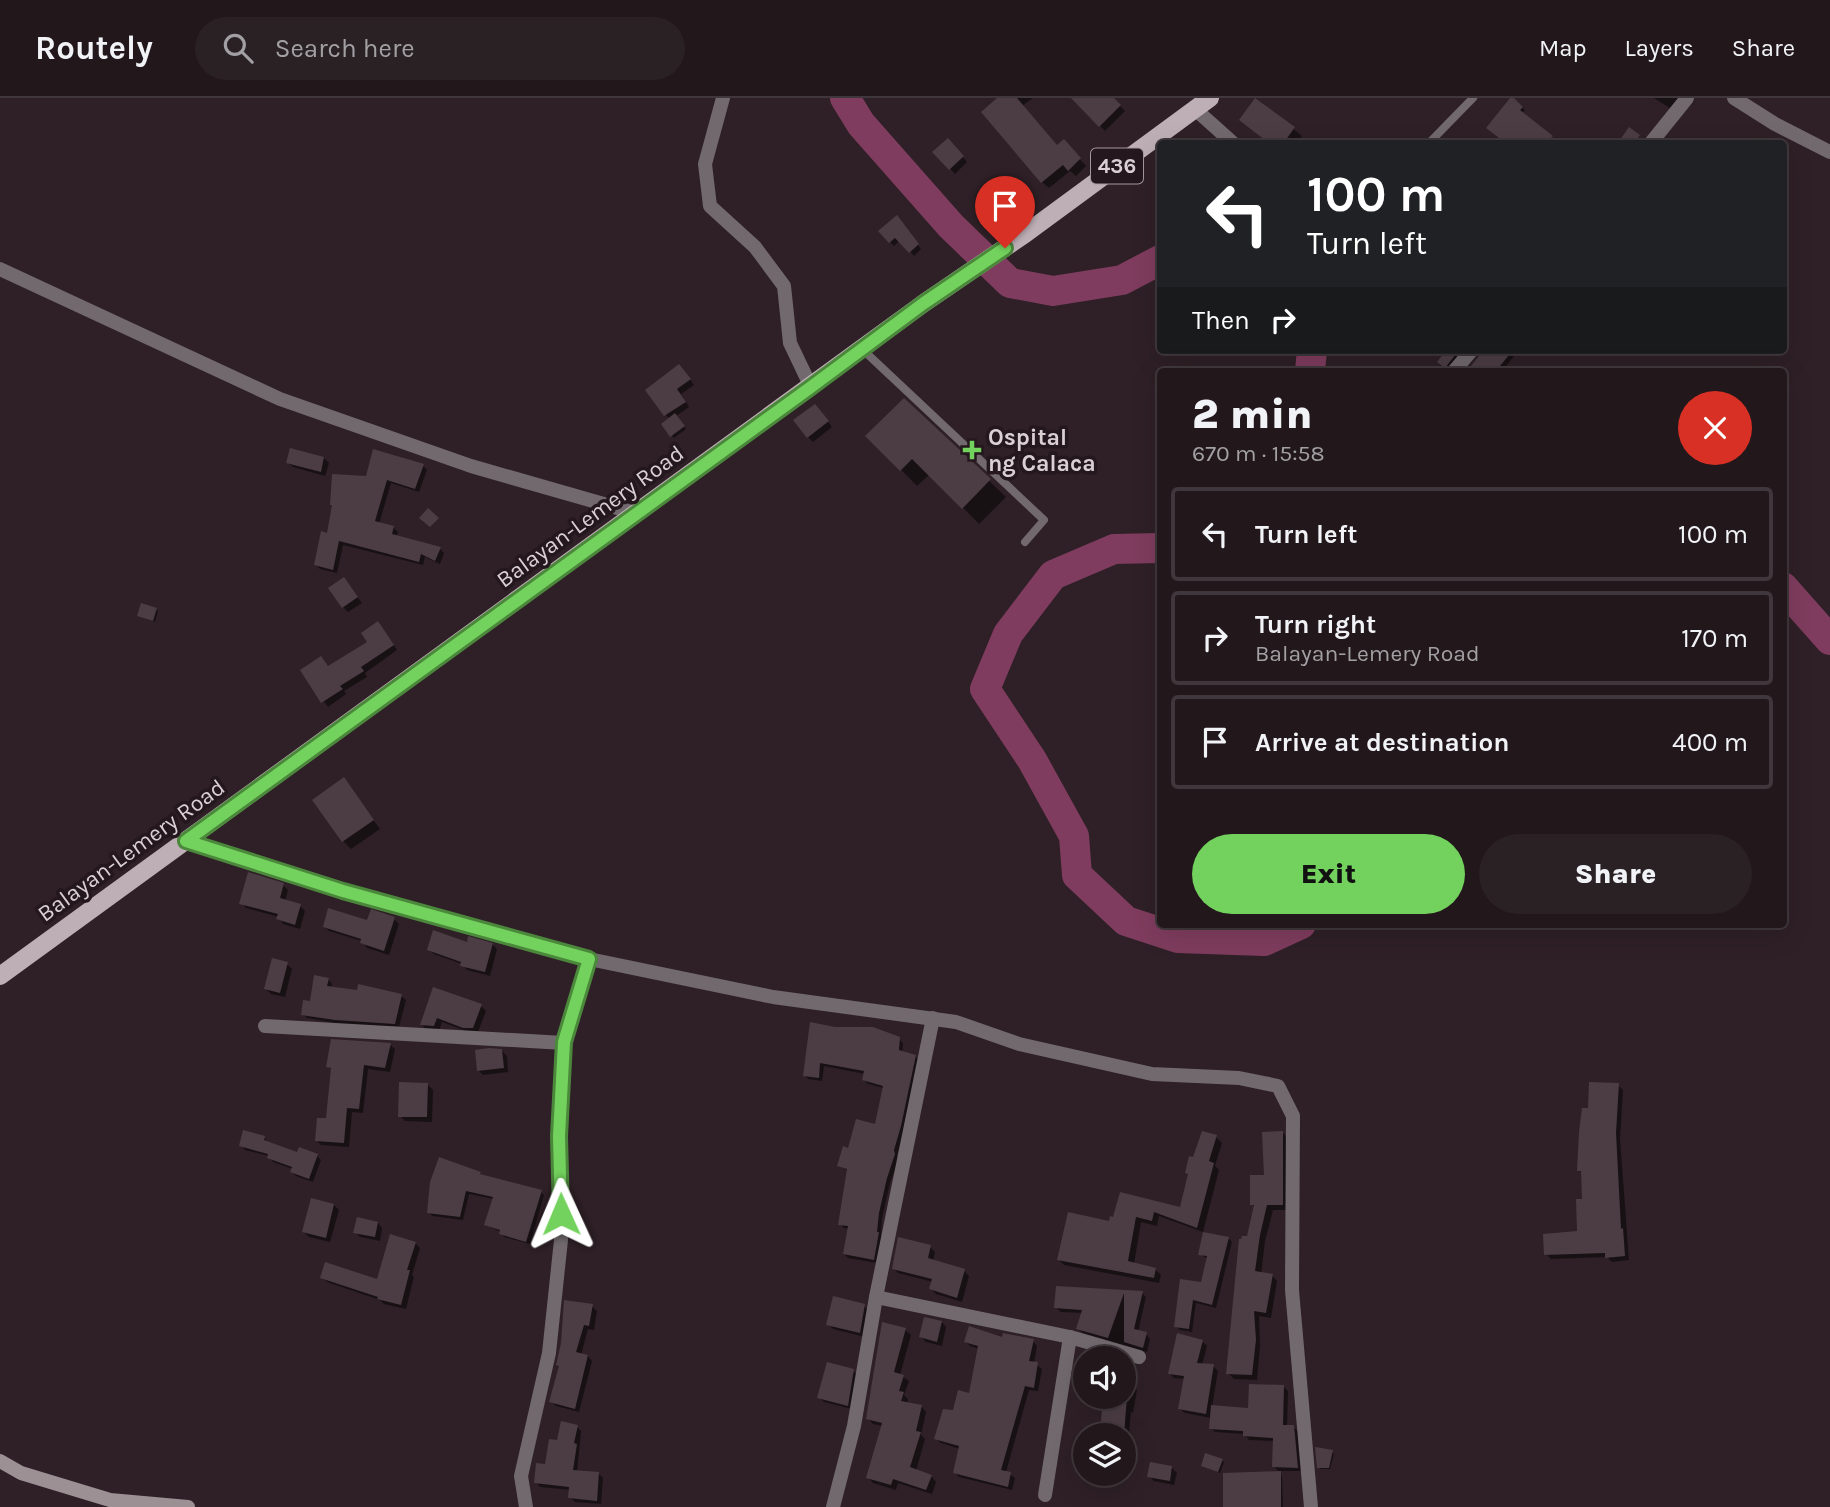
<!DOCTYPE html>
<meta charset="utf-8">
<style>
:root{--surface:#22181c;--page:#2a2125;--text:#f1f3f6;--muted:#a2a0a3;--line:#3f373b;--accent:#73d25d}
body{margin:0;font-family:Karla,sans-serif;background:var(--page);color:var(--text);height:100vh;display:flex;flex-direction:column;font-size:26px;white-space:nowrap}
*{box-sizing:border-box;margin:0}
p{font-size:23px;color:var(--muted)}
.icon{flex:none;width:38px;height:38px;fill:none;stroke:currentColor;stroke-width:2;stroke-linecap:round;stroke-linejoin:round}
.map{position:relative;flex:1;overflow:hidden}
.side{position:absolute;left:1157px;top:270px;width:630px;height:560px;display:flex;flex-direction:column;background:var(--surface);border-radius:7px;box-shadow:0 7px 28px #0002,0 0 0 2px var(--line)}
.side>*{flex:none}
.banner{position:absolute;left:1157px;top:42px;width:630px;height:214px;border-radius:7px;box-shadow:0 7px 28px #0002,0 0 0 2px var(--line);background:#202124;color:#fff;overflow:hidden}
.tools{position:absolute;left:1073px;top:1248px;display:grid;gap:14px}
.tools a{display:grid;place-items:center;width:63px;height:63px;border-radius:50%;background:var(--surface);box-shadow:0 7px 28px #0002,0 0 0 2px var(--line);font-size:35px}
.pin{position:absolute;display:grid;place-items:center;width:60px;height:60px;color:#fff;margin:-72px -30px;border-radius:50% 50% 50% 0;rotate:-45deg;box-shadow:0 0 7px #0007}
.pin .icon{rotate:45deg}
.me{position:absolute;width:77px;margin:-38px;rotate:359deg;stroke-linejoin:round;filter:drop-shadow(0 0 5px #0008)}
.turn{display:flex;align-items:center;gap:24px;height:147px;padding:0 35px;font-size:32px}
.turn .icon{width:91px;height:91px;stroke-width:2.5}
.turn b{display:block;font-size:49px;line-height:60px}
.then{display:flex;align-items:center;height:66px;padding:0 35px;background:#0003;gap:14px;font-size:26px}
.round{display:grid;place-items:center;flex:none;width:74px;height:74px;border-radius:37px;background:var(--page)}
.summary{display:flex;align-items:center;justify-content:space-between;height:119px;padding:0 35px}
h1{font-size:42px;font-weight:800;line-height:52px}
.primary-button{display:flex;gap:14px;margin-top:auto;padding:14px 35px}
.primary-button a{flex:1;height:80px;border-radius:42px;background:var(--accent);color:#111;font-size:28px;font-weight:800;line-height:80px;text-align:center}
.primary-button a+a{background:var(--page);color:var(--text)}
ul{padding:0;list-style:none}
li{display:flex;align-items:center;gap:21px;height:94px;margin:0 14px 10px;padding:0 21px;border:4px solid var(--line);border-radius:7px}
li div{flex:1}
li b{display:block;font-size:26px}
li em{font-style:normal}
header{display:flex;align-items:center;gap:42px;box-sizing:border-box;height:98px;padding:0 35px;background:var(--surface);border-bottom:2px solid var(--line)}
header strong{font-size:33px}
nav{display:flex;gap:38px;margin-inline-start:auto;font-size:24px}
.search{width:490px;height:63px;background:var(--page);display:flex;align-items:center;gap:18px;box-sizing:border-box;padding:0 24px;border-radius:38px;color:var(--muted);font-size:26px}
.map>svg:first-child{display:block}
</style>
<header>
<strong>Routely</strong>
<div class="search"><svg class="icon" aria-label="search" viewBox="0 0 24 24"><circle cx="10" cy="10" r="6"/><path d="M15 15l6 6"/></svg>Search here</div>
<nav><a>Map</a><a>Layers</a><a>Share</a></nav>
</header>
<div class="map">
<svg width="1830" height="1409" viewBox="0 0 1830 1409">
<rect width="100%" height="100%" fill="#2e2026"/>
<g fill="#0007">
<path d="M1001,0H1033L1022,8L1058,49L1064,44L1086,68L1076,78L1070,73L1049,90L1042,84Z"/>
<path d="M1078,0H1112L1125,13L1105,33L1075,2Z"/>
<path d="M1654,0H1680L1673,12Z"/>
<path d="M1512,1L1525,12L1522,15L1552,40L1550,46H1508Z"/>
<path d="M1256,2L1302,38L1296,46H1270Z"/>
<path d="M948,43L967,64L955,76L935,54Z"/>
<path d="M900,123L921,151L914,158L900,142L894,148L880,133Z"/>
<path d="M1448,252H1469L1449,273L1444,269Z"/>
<path d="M1489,252H1519L1502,273H1468Z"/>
<path d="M684,273L694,287L681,296L689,309L676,318L686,331L674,340L663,326L670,321L666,317Z"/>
<path d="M904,302L1006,399L979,426L930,376L917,388L868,338Z"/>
<path d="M820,313L832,329L813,344L808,339Z"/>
<path d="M324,360L329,365L325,378L293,369L288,365Z"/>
<path d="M423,368L427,372L419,394L391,385L379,426L393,429L398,434L396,439L440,451L444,455L440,466L425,459L423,467L343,447L337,475L320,471L316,467L329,437L368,380Z"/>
<path d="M344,481L362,505L348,514L343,509Z"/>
<path d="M156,511L158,513L155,524L139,518Z"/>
<path d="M382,530L397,552L365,575L367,579L344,593L346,596L328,609L302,572L329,570L369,545Z"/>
<path d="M344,682L380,731L351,751L343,743Z"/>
<path d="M283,787L288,792L285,803L300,808L305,813L300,831L283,826L279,819L246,810L241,805Z"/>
<path d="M394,821L399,826L389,857L367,850L362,843L329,833L325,829Z"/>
<path d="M468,846H492L497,851L490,878L467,872L462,866L434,856L429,852Z"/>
<path d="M287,866L292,871L285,899L271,896L266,891Z"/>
<path d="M328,881L332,886L331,890L401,898L406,902L399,929L340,926L307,920L303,916Z"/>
<path d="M434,891L481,908L486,913L478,934H469L442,924L439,932L426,931L422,927Z"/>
<path d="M812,926L899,941L903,945L902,955L915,958L919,962L904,1033L897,1057L899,1061L890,1085L882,1120L881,1138L882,1140L877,1165L848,1160L844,1156L849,1131L844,1130L840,1126L849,1073L839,1068L849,1052L876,1028L884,990L868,986L864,982L865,976L824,968L822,983L808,981L805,977Z"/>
<path d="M390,947L395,951L390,974L368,971L363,1015L352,1014L349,1049L321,1047L316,1042L328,1022L333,973L328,968Z"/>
<path d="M502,953L507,958L508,974L483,977L478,972Z"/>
<path d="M428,987L433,992L432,1024L405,1023L400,1018Z"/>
<path d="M1618,987L1623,992L1620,1041L1629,1162L1612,1164L1607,1159L1551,1161L1546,1156L1579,1135L1583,1102L1582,1076L1579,1072L1590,1012Z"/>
<path d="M1203,1035L1216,1039L1222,1045L1215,1068L1219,1072L1203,1134L1159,1118L1157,1128L1141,1124L1134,1166L1155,1171L1161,1177L1159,1185L1064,1167L1058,1161L1111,1126L1114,1121L1122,1096L1181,1111Z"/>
<path d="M1283,1035L1288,1040V1112H1273L1265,1143L1261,1176L1272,1177L1277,1183L1271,1220L1259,1218L1260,1248L1257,1282L1234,1281L1228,1275L1255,1110L1252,1106L1266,1079Z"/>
<path d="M264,1040L268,1044L298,1056L317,1058L321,1062L313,1084L296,1078L292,1074L293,1071L273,1064L269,1058L245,1052L241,1047Z"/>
<path d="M480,1075L483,1079L541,1094L544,1097L530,1146L504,1139L501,1134L486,1127L494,1101L469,1096L463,1122L432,1118L429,1114Z"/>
<path d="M334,1107L339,1112L330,1144L309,1139L304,1134Z"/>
<path d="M378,1125L382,1130L380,1143L360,1139L355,1134Z"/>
<path d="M1228,1140L1232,1144L1216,1210L1196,1205L1192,1234L1180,1232L1176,1228L1202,1186L1208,1161L1200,1156Z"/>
<path d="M415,1145L420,1150L412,1177L414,1179L406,1211L384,1206L380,1202L327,1184L322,1179L378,1183Z"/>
<path d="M930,1149L935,1154L933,1163L964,1173L969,1178L962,1204L936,1196L931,1191L933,1184L898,1175L893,1170Z"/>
<path d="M1057,1190L1142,1195L1146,1199L1138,1234L1146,1236L1150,1241L1147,1254L1083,1235L1078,1230L1083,1215L1061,1214L1056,1210Z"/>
<path d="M592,1208L597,1213L594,1232L588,1231L581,1257L588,1258L592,1263L579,1314L556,1308L551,1303Z"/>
<path d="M864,1208L869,1213L865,1239L833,1231L828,1226Z"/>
<path d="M942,1224L946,1229L942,1248L926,1244L921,1239Z"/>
<path d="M905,1232L911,1237L900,1277L909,1283L904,1297L908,1301L907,1306L921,1308L926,1314L921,1337L925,1341L916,1373L931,1378L936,1384L932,1396L898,1385L896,1392L873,1385L868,1379L883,1328L873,1326L868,1320Z"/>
<path d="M1003,1241L1033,1243L1037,1248L1034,1265L1042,1271L1038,1293L1029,1292L1006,1374L1015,1380L1012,1392L959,1379L955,1375L960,1351L941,1345L936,1340L954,1314L971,1297L979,1251L970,1248L966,1244Z"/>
<path d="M1202,1243L1207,1248L1202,1267L1213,1268L1218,1273L1212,1309L1250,1311L1283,1288L1288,1293L1287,1329H1293L1298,1333L1301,1373H1278L1274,1368L1275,1343L1249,1342L1245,1336L1215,1334L1211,1330V1320L1185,1315L1180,1311L1185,1281L1174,1280L1169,1275Z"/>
<path d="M1084,1255L1101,1260H1085V1293L1074,1286Z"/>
<path d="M853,1273L858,1278L852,1311L824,1304L819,1299Z"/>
<path d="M1124,1286L1132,1288L1137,1292L1133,1315L1131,1314L1128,1345L1124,1344V1337H1102L1104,1307L1102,1305L1103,1299L1101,1298H1124Z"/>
<path d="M577,1329L581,1333L577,1374L599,1376L603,1380L601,1406L575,1404L570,1399L571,1392L540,1389L536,1384L558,1344Z"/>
<path d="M1332,1354L1334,1356L1330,1371H1321L1319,1369Z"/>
<path d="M1222,1362L1224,1364L1220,1375L1203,1368Z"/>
<path d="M1172,1370L1177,1375L1174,1387L1154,1383L1149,1378Z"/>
<path d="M1280,1375L1282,1378L1283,1409H1224Z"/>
</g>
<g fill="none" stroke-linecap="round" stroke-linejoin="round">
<g stroke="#7f3c5e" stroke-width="30">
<path d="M845,0L861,26L951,128L1010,185L1053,193L1122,182L1160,162"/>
<path d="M1310,273L1312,252"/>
<path d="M1160,450L1114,451L1053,477L1008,536L985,591L1032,662L1074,738L1077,777L1126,823L1178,840L1264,843L1301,826"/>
<path d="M1783,489L1830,542"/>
</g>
</g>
<g fill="#4c3d44">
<path d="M997,0H1017L1057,47L1064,41L1081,60L1068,73L1063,67L1041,85L981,14Z"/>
<path d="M1071,0H1114L1121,7L1099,29Z"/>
<path d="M1255,0L1295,29L1283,46H1270L1239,22Z"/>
<path d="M1510,0H1514L1523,9L1520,12L1553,38L1545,46H1507L1486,30Z"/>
<path d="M1629,29L1640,37L1634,46H1617Z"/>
<path d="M948,40L964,58L949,72L932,54Z"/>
<path d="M897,117L919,146L909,155L895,140L889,145L878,133Z"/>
<path d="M1446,252H1459L1445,270L1437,264Z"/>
<path d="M1481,252H1513L1496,273H1467L1479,258Z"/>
<path d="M679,266L691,281L677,291L686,304L664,318L645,292Z"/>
<path d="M904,300L991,381L962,411L912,361L900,373L865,338Z"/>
<path d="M815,306L829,323L807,340L793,322Z"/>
<path d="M675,315L685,328L670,339L661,326Z"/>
<path d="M290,350L324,359L321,374L286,365Z"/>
<path d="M373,351L424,366L415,391L387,382L375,423L394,428L392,436L441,449L435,463L421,456L419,464L339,443L333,472L314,467L321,433L327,435L332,407H330L332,376L366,378Z"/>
<path d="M428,410L439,420L430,429L419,420Z"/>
<path d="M344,479L358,499L342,510L328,490Z"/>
<path d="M141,505L157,510L153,523L137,518Z"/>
<path d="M378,523L394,547L361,569L364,573L340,588L343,591L321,605L300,572L321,558L328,568L367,544L361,535Z"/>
<path d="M344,679L374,722L342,744L312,702Z"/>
<path d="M248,774L284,785L280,800L301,806L295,827L276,821L278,816L239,806Z"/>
<path d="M328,810L367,822L371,811L395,819L384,853L360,845L361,841L323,829Z"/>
<path d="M433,832L467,844L468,838L493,845L485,874L460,868L461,864L427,852Z"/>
<path d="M272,860L288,864L280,895L264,891Z"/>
<path d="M314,877L329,880L327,888L357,892L358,886L402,896L395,926L335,922L301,917L303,902L310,903Z"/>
<path d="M433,889L482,906L473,930H463L437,920L434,928L420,927Z"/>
<path d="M810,924L835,929H873L900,939L899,952L916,957L901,1028L894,1052L895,1056L887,1080L879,1115L877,1134H879L874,1162L843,1156L848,1128L838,1127L847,1071L837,1068L843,1048L848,1050L856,1021L875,1026L883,988L862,982L864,973L820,965L819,980L803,978Z"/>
<path d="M331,941L391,945L385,970L364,967L359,1011L347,1010L344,1045L315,1043L317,1020H326L331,970L326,969Z"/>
<path d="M489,950L502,951L504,970L477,973L475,952Z"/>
<path d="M399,984L428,985L427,1019H398Z"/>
<path d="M1589,984L1619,985L1616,1035L1621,1131L1623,1130L1625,1158L1605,1160V1155L1544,1157L1543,1136L1577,1133L1576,1101H1582L1581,1073H1577L1579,1034L1582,1010H1588Z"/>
<path d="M243,1032L265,1038L264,1042L297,1054L299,1049L318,1056L309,1081L290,1074L292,1069L267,1060L268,1056L239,1048Z"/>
<path d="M1202,1033L1217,1037L1209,1063L1214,1065L1197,1130L1154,1114L1152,1123L1136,1119L1128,1163L1156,1170L1154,1180L1057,1162L1068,1114L1109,1123L1110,1118L1113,1119L1120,1094L1180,1109L1188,1076L1185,1075L1189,1058L1193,1059Z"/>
<path d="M1283,1033V1107H1267L1260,1137L1255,1173L1273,1176L1266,1215L1254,1213L1256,1242L1252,1277L1226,1276L1239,1141H1241L1242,1138H1247L1254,1107H1250V1077H1264L1262,1034Z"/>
<path d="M439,1059L481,1074L480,1076L542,1092L526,1144L499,1136L500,1132L484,1127L493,1099L466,1093L460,1119L427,1115L430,1084Z"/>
<path d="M311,1100L334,1106L326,1140L302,1134Z"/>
<path d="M357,1119L378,1124L375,1139L353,1135Z"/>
<path d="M1203,1134L1229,1139L1212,1207L1193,1202L1189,1231L1174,1229L1180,1181L1201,1184L1207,1158L1198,1157Z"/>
<path d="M390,1136L416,1144L407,1172H410L401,1207L377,1201L378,1199L320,1180L325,1164L377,1181Z"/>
<path d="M898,1139L931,1147L928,1160L965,1171L957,1200L929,1191L932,1181L892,1171Z"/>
<path d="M1056,1188L1143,1193L1134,1231L1147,1234L1143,1250L1124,1244V1195L1108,1240L1076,1231L1082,1212L1054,1210Z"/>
<path d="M833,1198L865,1206L860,1235L826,1227Z"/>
<path d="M564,1202L593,1206L589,1228L584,1227L576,1254L588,1257L575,1311L549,1304L559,1268L556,1267L561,1245Z"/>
<path d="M924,1219L942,1223L937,1244L919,1239Z"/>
<path d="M882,1224L906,1230L894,1274L904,1277L899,1293L904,1294L901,1303L922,1307L916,1333L921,1334L910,1369L932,1377L926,1392L893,1381L891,1387L866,1380L882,1325L866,1321Z"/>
<path d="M969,1228L1002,1239L1003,1235L1034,1241L1029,1263L1038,1264L1034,1290L1025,1288L1001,1372L1011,1374L1008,1389L953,1375L959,1348L934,1341L943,1311L953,1312L958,1292L969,1295L978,1248L964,1244Z"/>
<path d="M1177,1235L1203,1242L1197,1265L1214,1266L1206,1316L1178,1311L1184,1278L1168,1276Z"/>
<path d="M827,1264L854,1271L848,1308L817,1300Z"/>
<path d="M1249,1286L1284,1287L1283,1327H1294L1298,1370L1272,1369L1273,1340L1243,1338V1333L1209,1331L1211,1307L1248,1310Z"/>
<path d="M1103,1298H1127L1124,1337H1100Z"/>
<path d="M561,1323L578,1327L574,1345L577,1346L573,1372L599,1374L597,1403L568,1400L569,1389L534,1385L536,1365L545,1366L549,1341L557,1342Z"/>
<path d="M1315,1349L1333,1352L1329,1370H1317Z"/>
<path d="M1205,1355L1223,1361L1218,1374L1201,1368Z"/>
<path d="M1150,1364L1172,1368L1170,1383L1147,1379Z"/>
<path d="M1281,1373V1409H1223V1375Z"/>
</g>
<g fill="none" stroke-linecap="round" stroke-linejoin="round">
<g stroke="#71696d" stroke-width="8">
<path d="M1428,46L1473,0"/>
<path d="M862,251L1044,422L1025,444"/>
</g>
<g stroke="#71696d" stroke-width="14">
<path d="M723,0L705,66L710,108L755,149L784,188L790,245L811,289"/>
<path d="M1734,0L1775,26L1830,54"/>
<path d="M1195,11L1234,46"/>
<path d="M1650,46L1687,0"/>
<path d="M0,171L280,301L471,368L635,415"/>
<path d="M1454,273L1472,252"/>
<path d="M186,743L272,772L414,813L589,861L773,899L956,924L1019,946L1152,976L1239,980L1278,988L1293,1018L1292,1192L1311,1409"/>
<path d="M265,928L564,945"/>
<path d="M876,1199L1070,1239L1139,1259"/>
<path d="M1045,1397L1070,1239"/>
<path d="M526,1409L521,1378L549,1255L561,1142L559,1038L564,945L589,861"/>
<path d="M833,1409L854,1328L876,1199L933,920"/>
</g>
<path stroke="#9c9095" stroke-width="14" d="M0,1363L21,1375L110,1402L188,1409"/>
<path stroke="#beaeb5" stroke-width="18" d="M0,878L924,205L1025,136L1210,0"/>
</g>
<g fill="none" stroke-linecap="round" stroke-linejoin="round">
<defs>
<path id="route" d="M561,1116L559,1038L564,944L589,861L343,793L186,743L811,289L924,205L1005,150"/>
</defs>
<use href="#route" stroke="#4b883c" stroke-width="18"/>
<use href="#route" stroke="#73d25d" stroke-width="12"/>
</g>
<path fill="#73d25d" stroke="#24171d" stroke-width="2.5" d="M968.5 341.5h7v7h7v7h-7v7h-7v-7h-7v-7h7z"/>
<g text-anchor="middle" stroke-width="7" stroke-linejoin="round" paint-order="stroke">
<rect fill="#24171d" stroke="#a3989d" stroke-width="2" x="1091" y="50.5" width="52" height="35" rx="5"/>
<g font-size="21" font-weight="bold" fill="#dad0d4">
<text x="1117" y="75">436</text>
</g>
<g font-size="23" font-weight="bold" fill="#dad0d4" stroke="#24171d" text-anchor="start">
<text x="988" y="347">Ospital<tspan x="988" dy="26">ng Calaca</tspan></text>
</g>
<g font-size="23" fill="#dad0d4" stroke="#24171d">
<text transform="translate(590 418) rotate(-36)" y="8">Balayan-Lemery Road</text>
<text transform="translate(131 752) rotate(-36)" y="8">Balayan-Lemery Road</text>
</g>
</g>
</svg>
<div class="tools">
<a><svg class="icon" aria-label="sound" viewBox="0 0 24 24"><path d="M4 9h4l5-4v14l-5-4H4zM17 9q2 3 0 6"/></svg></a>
<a><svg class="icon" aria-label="layers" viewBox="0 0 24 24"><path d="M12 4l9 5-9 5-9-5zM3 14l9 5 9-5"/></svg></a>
</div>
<div class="pin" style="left:1005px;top:150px;background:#d93025"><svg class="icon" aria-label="arrive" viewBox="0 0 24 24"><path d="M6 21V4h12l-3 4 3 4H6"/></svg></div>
<svg class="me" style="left:561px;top:1116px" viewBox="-20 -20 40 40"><path d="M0-17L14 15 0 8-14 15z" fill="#73d25d" stroke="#fff" stroke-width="4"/></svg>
<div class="banner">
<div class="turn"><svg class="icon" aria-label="left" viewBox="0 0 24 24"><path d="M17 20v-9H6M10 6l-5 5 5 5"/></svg><div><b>100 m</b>Turn left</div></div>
<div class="then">Then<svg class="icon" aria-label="right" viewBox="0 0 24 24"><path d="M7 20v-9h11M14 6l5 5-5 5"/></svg></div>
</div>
<section class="side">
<div class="summary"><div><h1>2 min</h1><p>670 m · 15:58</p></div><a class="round" style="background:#d93025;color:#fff"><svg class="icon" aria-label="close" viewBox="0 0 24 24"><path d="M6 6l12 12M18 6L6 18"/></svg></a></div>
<ul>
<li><svg class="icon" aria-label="left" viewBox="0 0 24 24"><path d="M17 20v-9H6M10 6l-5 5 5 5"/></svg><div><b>Turn left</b></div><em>100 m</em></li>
<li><svg class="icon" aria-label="right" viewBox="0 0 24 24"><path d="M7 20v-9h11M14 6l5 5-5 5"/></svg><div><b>Turn right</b><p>Balayan-Lemery Road</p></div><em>170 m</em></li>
<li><svg class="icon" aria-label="arrive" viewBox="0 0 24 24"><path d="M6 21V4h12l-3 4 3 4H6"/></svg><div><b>Arrive at destination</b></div><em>400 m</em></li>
</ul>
<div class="primary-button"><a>Exit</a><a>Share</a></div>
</section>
</div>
